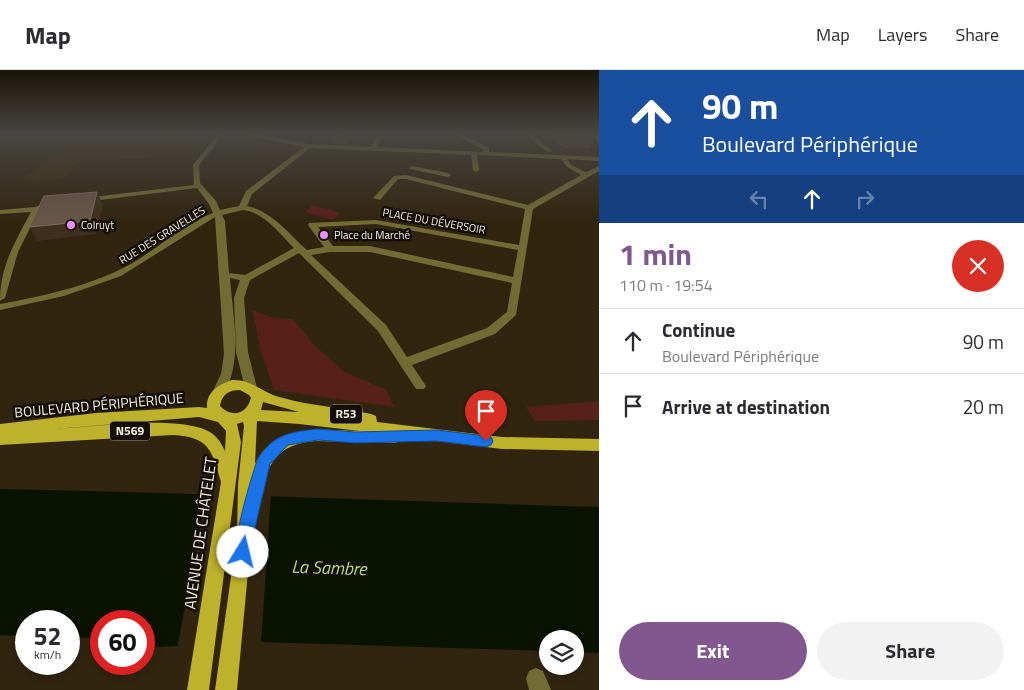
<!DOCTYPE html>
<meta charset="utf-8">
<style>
:root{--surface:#fff;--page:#f2f2f3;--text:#2b2b33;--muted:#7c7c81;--line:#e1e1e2;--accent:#80588f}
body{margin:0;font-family:"Titillium Web",sans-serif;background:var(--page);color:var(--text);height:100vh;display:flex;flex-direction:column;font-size:19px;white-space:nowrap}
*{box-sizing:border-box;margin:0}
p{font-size:16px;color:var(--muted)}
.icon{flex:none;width:28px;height:28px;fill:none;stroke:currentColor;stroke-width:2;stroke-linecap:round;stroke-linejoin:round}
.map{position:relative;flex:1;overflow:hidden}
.panel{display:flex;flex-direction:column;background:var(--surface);width:425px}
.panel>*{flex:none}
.hud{background:#1a4fa0;color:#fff;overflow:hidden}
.fabs{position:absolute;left:539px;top:560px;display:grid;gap:10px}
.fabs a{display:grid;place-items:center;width:45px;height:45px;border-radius:50%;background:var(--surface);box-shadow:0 2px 8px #0003;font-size:25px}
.speed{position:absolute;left:15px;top:540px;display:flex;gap:10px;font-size:25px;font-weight:700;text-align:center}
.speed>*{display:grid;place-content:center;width:65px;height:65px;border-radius:50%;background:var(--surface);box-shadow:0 2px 8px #0003;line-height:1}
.speed small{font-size:12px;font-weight:400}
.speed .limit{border:8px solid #d22;background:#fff;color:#111}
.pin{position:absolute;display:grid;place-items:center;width:42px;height:42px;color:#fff;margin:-51px -21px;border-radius:50% 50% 50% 0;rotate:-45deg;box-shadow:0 0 5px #0007}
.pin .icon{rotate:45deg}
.me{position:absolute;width:55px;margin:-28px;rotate:9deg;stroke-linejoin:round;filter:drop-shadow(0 0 4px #0008)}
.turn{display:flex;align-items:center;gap:18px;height:105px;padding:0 20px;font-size:22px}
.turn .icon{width:65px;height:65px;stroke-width:2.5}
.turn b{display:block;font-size:35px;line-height:42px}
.lanes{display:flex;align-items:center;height:48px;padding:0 20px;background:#0003;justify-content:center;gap:25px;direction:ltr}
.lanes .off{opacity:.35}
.round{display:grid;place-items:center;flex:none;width:52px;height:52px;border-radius:26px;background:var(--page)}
.overview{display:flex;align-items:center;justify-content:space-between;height:85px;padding:0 20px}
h1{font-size:30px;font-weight:700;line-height:38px;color:var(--accent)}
.action{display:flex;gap:10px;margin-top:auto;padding:10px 20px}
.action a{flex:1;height:58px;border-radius:30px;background:var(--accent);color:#fff;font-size:20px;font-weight:700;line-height:58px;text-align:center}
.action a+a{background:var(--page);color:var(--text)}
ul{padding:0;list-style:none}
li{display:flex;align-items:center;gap:15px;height:65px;padding:0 20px;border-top:1px solid var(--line)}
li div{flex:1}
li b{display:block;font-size:19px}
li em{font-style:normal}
header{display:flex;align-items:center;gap:30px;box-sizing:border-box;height:70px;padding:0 25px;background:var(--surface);border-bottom:1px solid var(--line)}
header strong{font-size:24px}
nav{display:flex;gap:28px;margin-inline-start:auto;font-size:18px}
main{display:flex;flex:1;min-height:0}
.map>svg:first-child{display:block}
</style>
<header>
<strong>Map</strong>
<nav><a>Map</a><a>Layers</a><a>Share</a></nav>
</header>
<main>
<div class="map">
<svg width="599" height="620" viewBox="0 0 599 620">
<rect width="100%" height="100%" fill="#31250f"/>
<path fill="#3b2b0e" d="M169,64L197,65L189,76L192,77L191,81H165L163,84H151L149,88L79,91L63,109L28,111L22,108L69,75L91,74L95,69L105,68L108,65L121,66L119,68L122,69H158L150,68L156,65L167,68Z"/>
<g fill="#572118">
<path d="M313,135L341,143L333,150L305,142Z"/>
<path d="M253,240L274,248L293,249L315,276L345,302L386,320L394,337L274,320L260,279Z"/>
<path d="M599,331V350L535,351L526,337Z"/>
</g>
<path fill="#0a1300" d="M0,419C200,423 399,431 599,437V583L575,582V569H548L547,581L261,572L157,577L150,569H144V551H101V568L69,567V551H26V566L0,565Z"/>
<path fill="#31250f" d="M207,421L271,425L261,575L177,579Z"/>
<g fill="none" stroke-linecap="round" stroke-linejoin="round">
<g fill="#726c34" fill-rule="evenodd">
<path d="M218,64H224L199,95L200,113L216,131L220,140L239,136L246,121L304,77L244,64H258L309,74L371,77C375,69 378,64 388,64L380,70L377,77L483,82L484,80L453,64H462L489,78V82L599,87V91L567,89L571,95L586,102L599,96V101L533,139L516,245L495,264L412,295L426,316L424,319H416L378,261L299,183L250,210L244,228L248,282L257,318L255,322H247L245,318L236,282L234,228L240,210L230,208C233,248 243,288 224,325H214L213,321L221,304L224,284L215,147L121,206L64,226L0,240V234C43,226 90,216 129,195C158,179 182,154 213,143L209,134L197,118L84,132L80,130L84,128L194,115L193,95ZM310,78L471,85L473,100L476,102L479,100L477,85L561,89L567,97L581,105L528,135L406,105L394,106L373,128L380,130L398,109H406L525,139L519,175L376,150L309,153L308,155L324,177L307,180C289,164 272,141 247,136L252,124ZM243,140C264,142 280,164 294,178L245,205L229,203L225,151L222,145ZM376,154L518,180L513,207L370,176H333L318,157ZM330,182H370L512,213L507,242L487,258L407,287L386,255L311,185Z"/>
<path d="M525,64H532L552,81L547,82Z"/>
<path d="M412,96L448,103L451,105L448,107L410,99L409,98Z"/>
<path d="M54,130H57V134L39,140L18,182L5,228L0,231C0,196 15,172 31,142L0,144V140L35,137Z"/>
<path d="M536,598L543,601L551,620H529L526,608L529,601Z"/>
</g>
<g fill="#beb12b" fill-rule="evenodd">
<path d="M589,64H596L599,67V72Z"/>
<path d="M232,310C252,309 264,324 283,328C311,336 342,337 371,344L376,346L377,352L502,367L599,369V381L502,379L402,367L400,371L395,373L316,371C276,374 267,394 260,430C259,437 258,443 253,448L237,620H215L237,464L238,414L244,356L243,352L237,354L241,372L209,620H187L221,412C212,380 209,367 173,365L0,375V354L96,343L199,337L207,338C206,322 218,315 232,310ZM240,320L249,325L251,328C246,345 232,348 220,336C222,324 229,320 240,320ZM263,332L299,342L261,340ZM199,347L218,352L226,361L225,381C221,372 216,365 208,361C176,345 93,357 55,359ZM257,351L299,354L360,361C322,360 274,352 255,394Z"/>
</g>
</g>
<g fill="#584335">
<path d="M332,64H351L350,68L347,74L332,73Z"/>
<path d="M546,64H593L596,67L590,78H564Z"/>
</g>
<g fill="#412f1e">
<path d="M348,64H351L350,68L347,74Z"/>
<path d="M97,122L103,135L96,164L37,171L29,157Z"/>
</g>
<g fill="#695547" stroke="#7f6d5f">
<path d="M567,64H593L596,67L569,66Z"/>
<path d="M97,122L90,151L29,157L44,126Z"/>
</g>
<linearGradient id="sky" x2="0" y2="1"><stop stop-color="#1b1408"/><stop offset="0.42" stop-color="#484642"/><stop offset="1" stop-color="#484642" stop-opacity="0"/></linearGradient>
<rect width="599" height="151" fill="url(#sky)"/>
<path fill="#1a73e8" stroke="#114b97" d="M318,359L355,362L437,360L486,366L491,367L493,371L491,375L486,377L437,371L355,373L318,370L288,375L270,394L248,488L243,490L237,488C231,474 251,408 257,391C259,386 264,380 268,376C282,362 300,361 318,359Z"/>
<g fill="#e88eff" stroke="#140f06" stroke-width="2">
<circle cx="71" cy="155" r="5"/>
<circle cx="324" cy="165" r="5"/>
</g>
<g text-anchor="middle" stroke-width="5" stroke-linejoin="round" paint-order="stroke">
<g font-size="11" fill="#f5ede0" stroke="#140f06">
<text transform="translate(434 151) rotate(10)" y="4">PLACE DU DÉVERSOIR</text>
<text transform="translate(162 165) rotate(-32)" y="4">RUE DES GRAVELLES</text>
</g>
<g font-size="11" fill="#f5ede0" stroke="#140f06" text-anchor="start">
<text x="81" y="159">Colruyt</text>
<text x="334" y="169">Place du Marché</text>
</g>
<g fill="#140f06" stroke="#b2aa9f" stroke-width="1">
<rect x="330" y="334.5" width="32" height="19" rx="4"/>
<rect x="110" y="351.5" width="40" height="19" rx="4"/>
</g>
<g font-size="12" font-weight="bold" fill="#f5ede0">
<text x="346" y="348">R53</text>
<text x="130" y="365">N569</text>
</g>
<g font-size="14" fill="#f5ede0" stroke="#140f06">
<text transform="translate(99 335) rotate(-5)" y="5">BOULEVARD PÉRIPHÉRIQUE</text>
</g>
<g font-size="16" fill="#f5ede0" stroke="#140f06">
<text transform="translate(200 463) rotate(-82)" y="6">AVENUE DE CHÂTELET</text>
</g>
<g font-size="18" font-style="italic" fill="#b3dd75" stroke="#140f06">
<text transform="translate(329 498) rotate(2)" y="6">La Sambre</text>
</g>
</g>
</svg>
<div class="fabs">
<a><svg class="icon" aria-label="layers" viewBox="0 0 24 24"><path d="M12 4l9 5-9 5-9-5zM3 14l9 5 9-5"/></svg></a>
</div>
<div class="speed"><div>52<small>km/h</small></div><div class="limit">60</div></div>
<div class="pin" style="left:486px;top:371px;background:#d93025"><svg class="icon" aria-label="arrive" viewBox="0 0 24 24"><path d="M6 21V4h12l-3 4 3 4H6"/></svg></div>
<svg class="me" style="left:243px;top:482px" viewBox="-20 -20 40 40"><circle r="19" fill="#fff"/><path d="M0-13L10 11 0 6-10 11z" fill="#1a73e8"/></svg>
</div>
<section class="panel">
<div class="hud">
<div class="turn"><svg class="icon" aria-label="ahead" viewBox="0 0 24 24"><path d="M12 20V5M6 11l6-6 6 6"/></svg><div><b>90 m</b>Boulevard Périphérique</div></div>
<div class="lanes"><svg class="icon off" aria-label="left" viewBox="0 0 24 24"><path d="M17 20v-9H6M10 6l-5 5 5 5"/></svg><svg class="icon" aria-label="ahead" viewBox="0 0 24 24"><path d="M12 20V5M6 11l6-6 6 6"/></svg><svg class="icon off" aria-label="right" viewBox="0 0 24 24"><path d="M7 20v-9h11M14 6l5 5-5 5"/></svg></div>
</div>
<div class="overview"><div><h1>1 min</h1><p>110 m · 19:54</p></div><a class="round" style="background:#d93025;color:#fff"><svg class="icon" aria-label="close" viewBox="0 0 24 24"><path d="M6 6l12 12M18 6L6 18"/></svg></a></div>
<ul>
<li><svg class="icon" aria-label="ahead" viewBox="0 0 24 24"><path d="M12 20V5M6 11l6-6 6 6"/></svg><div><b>Continue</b><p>Boulevard Périphérique</p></div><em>90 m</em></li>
<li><svg class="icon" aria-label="arrive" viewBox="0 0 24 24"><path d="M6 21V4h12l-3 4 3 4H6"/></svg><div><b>Arrive at destination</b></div><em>20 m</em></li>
</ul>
<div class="action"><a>Exit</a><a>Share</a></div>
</section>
</main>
